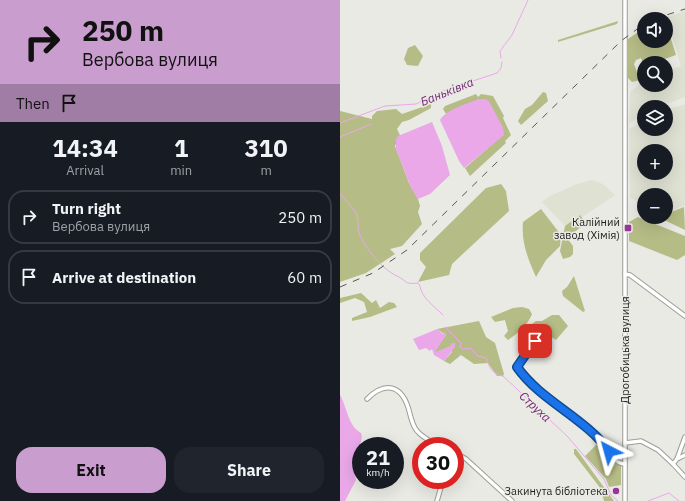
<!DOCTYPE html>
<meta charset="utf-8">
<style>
:root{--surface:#171b24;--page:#20242c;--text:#f1f3f6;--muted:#9ea1a6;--line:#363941;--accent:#c99dcd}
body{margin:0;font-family:"IBM Plex Sans",sans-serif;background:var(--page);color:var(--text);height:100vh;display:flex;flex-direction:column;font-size:15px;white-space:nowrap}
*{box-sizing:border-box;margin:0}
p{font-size:13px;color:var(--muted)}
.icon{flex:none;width:22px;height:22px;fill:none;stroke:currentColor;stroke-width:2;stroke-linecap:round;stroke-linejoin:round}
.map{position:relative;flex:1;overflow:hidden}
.details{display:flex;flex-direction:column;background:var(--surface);width:340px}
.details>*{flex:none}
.guide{background:#c99dcd;color:#111;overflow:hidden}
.tools{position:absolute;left:297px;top:12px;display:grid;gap:8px}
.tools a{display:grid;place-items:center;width:36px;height:36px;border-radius:50%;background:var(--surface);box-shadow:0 4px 16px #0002;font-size:20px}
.speed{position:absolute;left:12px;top:437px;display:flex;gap:8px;font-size:20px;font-weight:700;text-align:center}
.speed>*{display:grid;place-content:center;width:52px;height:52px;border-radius:50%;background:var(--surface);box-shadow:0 4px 16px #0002;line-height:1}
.speed small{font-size:10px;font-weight:400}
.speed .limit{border:6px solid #d22;background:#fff;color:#111}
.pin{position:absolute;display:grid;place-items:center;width:34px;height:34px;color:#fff;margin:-17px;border-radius:8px;box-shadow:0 2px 6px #0006}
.me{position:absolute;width:44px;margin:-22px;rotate:321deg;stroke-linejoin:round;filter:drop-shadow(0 0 3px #0008)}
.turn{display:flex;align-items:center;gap:14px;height:84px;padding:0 16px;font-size:18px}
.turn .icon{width:52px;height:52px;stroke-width:2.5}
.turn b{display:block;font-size:28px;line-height:34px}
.then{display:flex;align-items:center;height:38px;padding:0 16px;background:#0003;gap:8px;font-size:15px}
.eta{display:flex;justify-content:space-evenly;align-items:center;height:68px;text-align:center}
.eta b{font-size:24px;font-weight:700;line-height:28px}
.cta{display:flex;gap:8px;margin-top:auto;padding:8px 16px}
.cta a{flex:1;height:46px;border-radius:16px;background:var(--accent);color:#111;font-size:16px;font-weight:700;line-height:46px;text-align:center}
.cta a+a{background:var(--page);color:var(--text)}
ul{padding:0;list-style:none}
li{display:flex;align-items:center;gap:12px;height:54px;margin:0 8px 6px;padding:0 8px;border:2px solid var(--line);border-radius:16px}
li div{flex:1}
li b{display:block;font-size:15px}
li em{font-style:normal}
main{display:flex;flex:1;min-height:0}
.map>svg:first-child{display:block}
</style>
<main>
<section class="details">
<div class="guide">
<div class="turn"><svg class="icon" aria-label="right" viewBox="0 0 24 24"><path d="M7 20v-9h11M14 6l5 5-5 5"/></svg><div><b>250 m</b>Вербова вулиця</div></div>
<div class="then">Then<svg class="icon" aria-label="arrive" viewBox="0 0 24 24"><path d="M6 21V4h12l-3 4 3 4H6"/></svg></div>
</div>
<div class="eta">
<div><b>14:34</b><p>Arrival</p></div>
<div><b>1</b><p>min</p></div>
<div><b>310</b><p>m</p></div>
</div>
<ul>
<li><svg class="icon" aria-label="right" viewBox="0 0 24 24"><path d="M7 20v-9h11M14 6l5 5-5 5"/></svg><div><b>Turn right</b><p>Вербова вулиця</p></div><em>250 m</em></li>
<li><svg class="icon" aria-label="arrive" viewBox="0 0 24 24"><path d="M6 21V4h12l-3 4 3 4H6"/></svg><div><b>Arrive at destination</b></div><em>60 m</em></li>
</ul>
<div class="cta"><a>Exit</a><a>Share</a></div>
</section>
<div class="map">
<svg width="345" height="501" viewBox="0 0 345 501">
<rect width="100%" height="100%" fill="#e9eae4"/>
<g fill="#dfe1d3" fill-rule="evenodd">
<path d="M345,11V97L319,107H304V115L289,123L290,92L301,83L300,80L304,79V85H326V71L341,66L326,17Z"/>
<path d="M345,104V205L326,213V195H304V208L301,207L298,201L290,198L289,129L304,121V129H326V110ZM304,151H326V173H304Z"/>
<path d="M252,180L263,184L275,195L242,217L240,215L225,226L202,202L210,196L237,184Z"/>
</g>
<g fill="#b6bc86">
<path d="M278,21L277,24L218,42V40Z"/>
<path d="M326,23L336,55L322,60L323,63H304V66L301,58L296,60L294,64L300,80L292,82L288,78V39L304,28V41H326Z"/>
<path d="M75,45L83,56L78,66L67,65L64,59L68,48Z"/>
<path d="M203,92L206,93L208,101L181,125L178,121L185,109L192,105Z"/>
<path d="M136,94L138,97L141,94L153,96L164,116L163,118L171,135L165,141L166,143L130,176L125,168L163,135L133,102L106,114L103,109L105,106Z"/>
<path d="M91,104V108L69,120L62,122L57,129L60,135L55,146L69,183L78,199L80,206L78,212L82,224L62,246L50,249L55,254L26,273L0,282V111L32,119V116L37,111L56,109L62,114Z"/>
<path d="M161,184L166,191L169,211L112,264L109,275L78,282L86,267L80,260V253L146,188Z"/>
<path d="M344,207L345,230L320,218L326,217V214Z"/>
<path d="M201,209L221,235L220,246L206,260L196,277C188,259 181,242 183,222Z"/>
<path d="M240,215L246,223L227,238L233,246V254L230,257L223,259L220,251L225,226Z"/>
<path d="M298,217L345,236V255L337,260L289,241V222Z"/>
<path d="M234,276L245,311L243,312L223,296L222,291L227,287Z"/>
<path d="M21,293L32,303L36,300L40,308L49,302L54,303L57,307L30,317L12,321V318L27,312L24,302L15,298L0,303V298Z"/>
<path d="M182,307L189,309L192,314C188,325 177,334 168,340L164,336L168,331L165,320L155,322L151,317L173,308Z"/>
<path d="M212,315H219L228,326L216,340L192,324L196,321H202Z"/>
<path d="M139,321L146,337L155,343L164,374L163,376H157L148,363L134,364L121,355L110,364L104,361L112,352L109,347L98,352H94L106,335L97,329Z"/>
<path d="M260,441L275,463L281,466V485L269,487L266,479L245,456Z"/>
<path d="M234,449H236L274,501H264L261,489L234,454Z"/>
</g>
<g fill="#eaa8e9">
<path d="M139,99H145L149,101L163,128L164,135L124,168L119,161L100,120C105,110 129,103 139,99Z"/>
<path d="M92,122L102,146L110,175L90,194L78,199L71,188L56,149V139L58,136Z"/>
<path d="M97,329L103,334L106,332V335L95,352L109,347L112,343H115V347L104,361L94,355L92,349L90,351L86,348L79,350L73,339Z"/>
<path d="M0,395C7,407 8,426 21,433C24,439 18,444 20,451C8,468 12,461 16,480L5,501H0Z"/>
</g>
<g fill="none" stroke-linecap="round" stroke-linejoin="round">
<g stroke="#eaa8e9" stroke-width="1">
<path d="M161,58L160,51L172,35L188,0"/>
<path d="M0,123L45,106L76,104L103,91L157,73L161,68L162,62"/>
<path d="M0,137L31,124"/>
<path d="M0,194C5,199 14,209 17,215C19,221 17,228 19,233C25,248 43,270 57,276C66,280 64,285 78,283L80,286C81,297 95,307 103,315"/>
<path d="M105,327L121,343L120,347L123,349L130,348L138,356L146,358C149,367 153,375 163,376L227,436L264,479L271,495L278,501"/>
<path d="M308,501L329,493L339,501"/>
</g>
<defs>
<g id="minor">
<path d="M285,274L290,275L345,316"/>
<path d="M195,341L177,367C198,397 233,412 258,437C267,445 272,464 285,464"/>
<path d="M27,399C43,383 60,383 68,407C70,413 71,421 75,428C79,436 90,440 97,446"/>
<path d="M345,437L337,459L333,464L345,477"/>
<path d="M285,443L301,441L318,450L333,464"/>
<path d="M115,453L126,459L172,501"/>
<path d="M337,459L345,455"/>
<path d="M97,501L103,480"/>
<path d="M285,501V0"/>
</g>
</defs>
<use href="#minor" stroke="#9d9e98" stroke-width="5.5"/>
<use href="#minor" stroke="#fff" stroke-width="3.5"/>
<g stroke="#565653" stroke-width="1" stroke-dasharray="7 7" stroke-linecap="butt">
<path d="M314,19L345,9"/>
<path d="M0,287L33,273L67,250L281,41L304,24"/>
</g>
</g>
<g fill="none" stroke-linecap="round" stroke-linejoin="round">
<defs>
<path id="route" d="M195,341L177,367C201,401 244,417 269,451"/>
</defs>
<use href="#route" stroke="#114b97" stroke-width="10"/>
<use href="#route" stroke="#1a73e8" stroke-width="7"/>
</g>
<g fill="#98349a" stroke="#e9eae4" stroke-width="1.5">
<rect x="284" y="224" width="8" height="8" rx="2"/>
<circle cx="276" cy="491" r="4"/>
</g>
<g text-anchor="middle" stroke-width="3" stroke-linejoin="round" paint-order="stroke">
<g font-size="11" fill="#1d1d1b" stroke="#e9eae4" text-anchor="end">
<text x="280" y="226">Калійний<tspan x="280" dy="13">завод (Хімія)</tspan></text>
<text x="268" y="495">Закинута бібліотека</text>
</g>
<g font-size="11" fill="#1d1d1b" stroke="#e9eae4">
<text transform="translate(285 350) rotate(-90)" y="4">Дрогобицька вулиця</text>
</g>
<g font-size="12" font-style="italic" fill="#6f2370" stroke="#e9eae4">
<text transform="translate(107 92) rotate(-22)" y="4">Баньківка</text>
<text transform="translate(195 407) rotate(43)" y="4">Струха</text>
</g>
</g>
</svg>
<div class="tools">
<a><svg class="icon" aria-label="sound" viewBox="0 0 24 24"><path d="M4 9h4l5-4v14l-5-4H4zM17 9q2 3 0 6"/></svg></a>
<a><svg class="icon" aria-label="search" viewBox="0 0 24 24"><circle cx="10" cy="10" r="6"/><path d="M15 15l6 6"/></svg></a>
<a><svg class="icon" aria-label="layers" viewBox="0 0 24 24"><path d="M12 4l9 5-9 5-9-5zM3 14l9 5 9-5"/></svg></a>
<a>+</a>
<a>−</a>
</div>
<div class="speed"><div>21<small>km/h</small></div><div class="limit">30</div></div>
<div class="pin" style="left:195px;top:341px;background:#d93025"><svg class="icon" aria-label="arrive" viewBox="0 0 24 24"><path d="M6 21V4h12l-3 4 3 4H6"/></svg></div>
<svg class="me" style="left:269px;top:451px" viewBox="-20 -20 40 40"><path d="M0-17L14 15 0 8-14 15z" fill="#1a73e8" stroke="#fff" stroke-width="4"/></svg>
</div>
</main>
